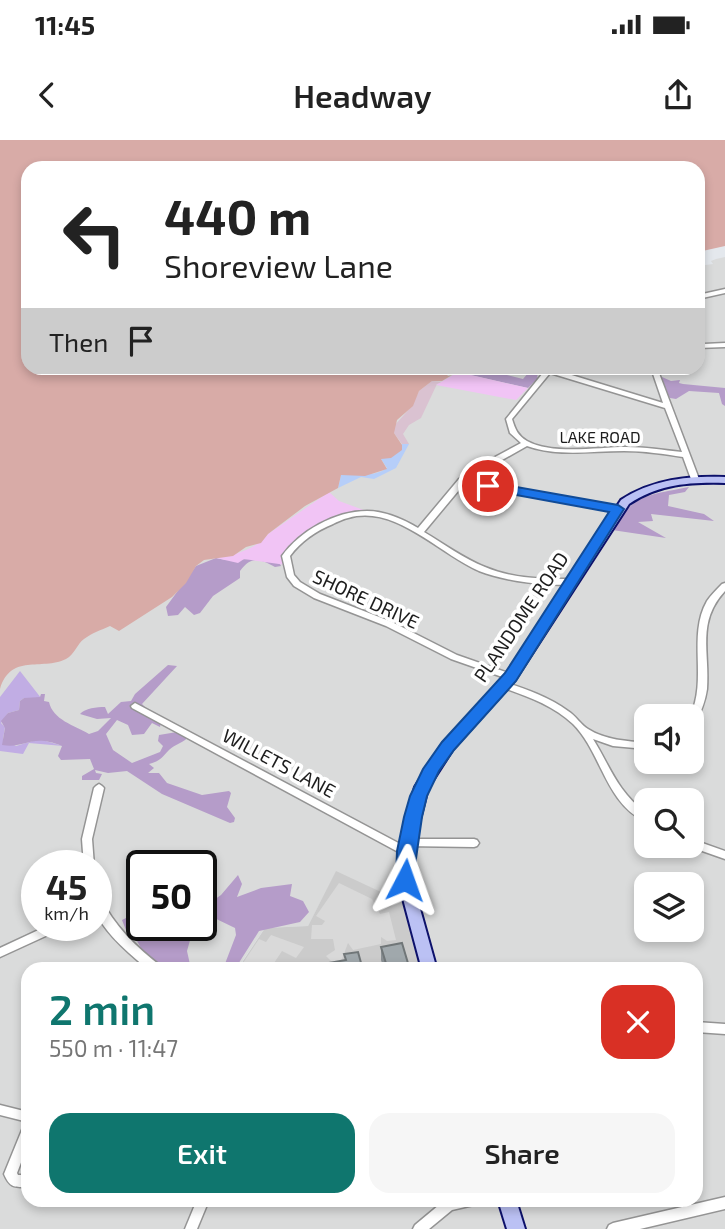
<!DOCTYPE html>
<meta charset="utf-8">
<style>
:root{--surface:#fff;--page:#f6f6f6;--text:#222;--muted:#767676;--accent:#0f766e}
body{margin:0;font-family:"Exo 2",sans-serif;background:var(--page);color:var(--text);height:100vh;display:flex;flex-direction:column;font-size:26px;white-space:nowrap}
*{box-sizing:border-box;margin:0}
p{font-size:23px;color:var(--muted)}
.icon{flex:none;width:38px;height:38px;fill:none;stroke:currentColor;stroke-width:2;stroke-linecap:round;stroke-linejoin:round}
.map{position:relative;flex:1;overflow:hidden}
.side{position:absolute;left:21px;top:822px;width:682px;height:245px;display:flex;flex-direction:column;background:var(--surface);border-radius:21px;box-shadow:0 4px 10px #0003}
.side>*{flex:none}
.hud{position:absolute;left:21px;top:21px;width:684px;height:214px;border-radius:21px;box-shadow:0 4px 10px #0003;background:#fff;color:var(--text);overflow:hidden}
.fabs{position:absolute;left:634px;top:564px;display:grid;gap:14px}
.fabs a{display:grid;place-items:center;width:70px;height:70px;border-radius:14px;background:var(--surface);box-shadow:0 4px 10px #0003;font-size:35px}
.speed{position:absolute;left:21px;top:710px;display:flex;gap:14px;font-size:35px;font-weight:700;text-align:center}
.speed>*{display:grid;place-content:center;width:91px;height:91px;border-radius:50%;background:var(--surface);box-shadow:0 4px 10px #0003;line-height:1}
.speed small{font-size:18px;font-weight:400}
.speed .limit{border:4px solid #111;border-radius:10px;background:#fff;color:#111}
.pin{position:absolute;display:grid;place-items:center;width:60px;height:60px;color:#fff;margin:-30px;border:4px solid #fff;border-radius:50%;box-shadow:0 2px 7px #0007}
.me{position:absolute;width:77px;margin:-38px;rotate:4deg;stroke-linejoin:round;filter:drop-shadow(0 0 5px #0008)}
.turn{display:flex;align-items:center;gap:24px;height:147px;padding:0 28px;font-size:32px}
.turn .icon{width:91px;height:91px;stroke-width:2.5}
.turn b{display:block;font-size:49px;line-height:60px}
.then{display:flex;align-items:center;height:66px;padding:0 28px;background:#0003;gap:14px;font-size:26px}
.round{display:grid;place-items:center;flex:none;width:74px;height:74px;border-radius:21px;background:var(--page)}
.headline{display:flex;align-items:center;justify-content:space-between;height:119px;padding:0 28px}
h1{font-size:42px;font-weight:600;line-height:52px;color:var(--accent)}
.button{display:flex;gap:14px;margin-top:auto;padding:14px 28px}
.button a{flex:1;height:80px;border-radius:21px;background:var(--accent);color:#fff;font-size:28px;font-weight:600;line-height:80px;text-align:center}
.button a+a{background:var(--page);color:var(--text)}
.status{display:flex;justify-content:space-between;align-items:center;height:49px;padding:0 35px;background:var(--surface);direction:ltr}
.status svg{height:19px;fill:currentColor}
header{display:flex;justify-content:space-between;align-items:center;height:91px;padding:0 28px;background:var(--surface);font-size:32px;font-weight:600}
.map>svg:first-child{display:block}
</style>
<div class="status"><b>11:45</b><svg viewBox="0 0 49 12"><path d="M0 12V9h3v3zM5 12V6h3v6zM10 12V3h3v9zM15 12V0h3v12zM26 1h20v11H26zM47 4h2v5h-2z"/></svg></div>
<header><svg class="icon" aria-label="back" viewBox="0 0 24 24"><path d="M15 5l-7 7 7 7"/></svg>Headway<svg class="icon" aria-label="share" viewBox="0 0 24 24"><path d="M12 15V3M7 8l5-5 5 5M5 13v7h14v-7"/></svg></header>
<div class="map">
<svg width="725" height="1089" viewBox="0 0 725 1089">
<rect width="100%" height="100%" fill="#e4e8ed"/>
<path fill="#dadbdb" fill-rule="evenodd" d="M725,117V1089H0V531L412,228H698V126L713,124L711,121L716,119ZM646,576H691V621H646ZM646,660H691V705H646ZM37,726H96V786H37ZM142,726H201V786H142ZM336,732L411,766L430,829L696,830V1060H28V830L237,829L265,788L308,786ZM646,744H691V789H646Z"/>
<path fill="#cbcbcb" d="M336,731L411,766L430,830H237L265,788L308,786Z"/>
<path fill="#c1ade4" d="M20,531L41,558H24L20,561L19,570L8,573L1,583L5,587L3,599L16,606L39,599L63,606L29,603L23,614L0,611V557Z"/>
<g fill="#b59cc9">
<path d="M526,228H546L543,232H538L537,239L528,248L448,230L482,235L503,234L523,239L529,232Z"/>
<path d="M662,237L671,241L680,240L679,243L683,244L725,248V266L722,264L719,253L689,251L676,259L670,258L663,248Z"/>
<path d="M689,347L685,352L669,355L668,366L704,374L714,381L651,374L653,381L638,382L666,398L612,390C633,353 651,355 689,347Z"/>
<path d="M216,418L226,420L277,418L281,426L275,427C260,419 252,415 240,431V438L213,456L200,473L194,475L185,467L178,475L168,476L166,467L196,426Z"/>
<path d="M168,525L177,526L142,564L161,583L160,587L152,583L144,594L132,595L128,585L117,580L106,594L113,610L132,623L160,612L163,606L158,601L159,595L189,590L190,595C184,603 175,604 169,610C162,617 161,621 149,624L154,628L148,633H159L167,643L202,655L229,651L231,653L227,667L235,678L234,682L230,683L162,654L127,631L108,633L95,630L96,633L102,634L99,640H82V636L94,629L90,619L61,620L58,616L62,606C30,593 27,609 2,605L5,588L1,581L8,573L19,570L20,561L24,558L40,557L41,554H45L44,561L49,562C53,580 74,585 89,594L98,591L111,578L97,579L80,574C85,568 97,567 105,567L108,574L121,562L131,561L135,554Z"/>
<path d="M238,735L242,744L237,757L261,748L292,744L290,756L303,761L309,772L300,782L259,791L235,829H223L236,795L235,788L206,774L201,778V769L221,755Z"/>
<path d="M134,774H142V786H162L166,790L173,786H194L187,811L191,829H136L143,812L136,799L128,795L122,780Z"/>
</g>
<path fill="#dac2d1" d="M432,241L443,242L437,244L421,278L409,285L403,294L409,304H402L394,293V286L412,266L419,251Z"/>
<path fill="#b6cef9" d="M402,304H409L396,328L374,339L361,337L338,348L341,335C357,333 373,338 387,328L381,319Z"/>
<g fill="#f1c4f5">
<path d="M458,232L528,248L516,260L436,245Z"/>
<path d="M329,352L339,361L369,372L346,374L292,407L286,425L244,419L238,423L216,418C233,416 258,408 268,394Z"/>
</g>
<g fill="#d9d9d9">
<path d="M339,743L372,759L380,774L389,772L396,800L387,801L381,797V804L353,810L348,803L342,819L335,825L326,816L335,810L333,799H311L312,785H322L325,781L316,776Z"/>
<path d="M271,795L304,807L296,818L282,811L270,829H239L259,799L266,802Z"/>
</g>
<path fill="#d8aba7" d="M0,0H725V106L698,112V28H28V228H433L444,231L448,236L452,235L442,241H432L419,251L413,266L397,280L394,293L402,305V310L391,318L381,319L387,329L365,336L341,335L338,348L305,366L268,394L261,403L246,407L233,416L204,420L196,426L186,443L172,457L119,491L110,486C101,490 92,493 84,499C77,504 75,514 66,519C41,531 11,513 0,549Z"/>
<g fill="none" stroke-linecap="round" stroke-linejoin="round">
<defs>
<g id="minor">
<path d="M725,149V153L698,159V155Z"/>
<path d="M698,193L701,195L704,204L725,203V207L698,208Z"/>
<path d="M547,228H553L552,229L663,263L651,228H657L699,339L698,341H692L691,339L683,317C664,314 644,311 624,311C591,311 558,317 527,306L488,328L469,340L618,367L622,369L618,371L464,344L424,392C444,404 463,418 485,427C513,439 543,439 572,439L575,440L576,442L575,444C547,447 505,441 479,431C438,413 395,364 348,378C343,379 337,382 333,384C316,391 301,401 290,416L294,435L300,442L320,454L392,482L457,515L514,535L515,537L514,539H508L451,519L386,486L314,458L294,446L287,437L282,416C300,391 335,371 367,371C385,371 403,379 418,388L459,339L482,324L521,303L510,293L506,279ZM550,233L665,268L682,312C663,310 645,307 626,307C598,307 552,315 527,301C518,296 515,289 512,279Z"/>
<path d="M725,443V451C696,482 710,512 707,549C705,563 700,574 694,585L691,586V576H690C708,540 687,496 707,461C711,455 717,449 722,444Z"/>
<path d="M504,542C526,549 549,557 568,571C576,576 581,585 588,589C605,600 627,601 646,603V609L613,606L593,599C611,628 617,651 646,673V682C605,663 602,613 573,584C553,565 526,556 501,547L500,545L501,543Z"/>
<path d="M135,563L404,706L403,703L405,700L408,699H474L477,700L479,703L477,706L474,707L405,706L410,708L411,711L410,714L406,715L402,714L132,568L131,566Z"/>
<path d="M99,644L102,646L104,648L92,699L94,726H84L82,699L94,648L96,646Z"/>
<path d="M691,699L725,711V719L688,706L691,705Z"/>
<path d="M96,756L100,757C114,786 136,807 162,827L163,830H149C133,817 103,792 97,773C95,768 96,761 96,756Z"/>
<path d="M47,786H62L61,789L0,817V808Z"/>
<path d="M696,882L725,884V894L696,892Z"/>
<path d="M0,965L28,972V982L0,975Z"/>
<path d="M28,983V1004L17,1033L18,1035H28V1047C14,1047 10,1048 4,1034L24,985Z"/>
<path d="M725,1057V1069L640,1089H607L609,1085L613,1083Z"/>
<path d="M197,1060H209L197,1089H185Z"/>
<path d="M480,1060L478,1064L452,1070L429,1089H413L415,1085L445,1060Z"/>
</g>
<g id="secondary">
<path d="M725,337V343C690,342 659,344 629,364L515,540L453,609L428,648L418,687L412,740L437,830H422L398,740L404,687L415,647L443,603L507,534L621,360C653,339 688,336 725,337Z"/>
<path d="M498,1060H516L525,1089H507Z"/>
</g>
</defs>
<use href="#minor" stroke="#949494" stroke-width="3"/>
<use href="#secondary" stroke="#0d116b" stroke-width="4"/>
<use href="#minor" fill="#fff" fill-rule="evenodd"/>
<use href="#secondary" fill="#bbc1f4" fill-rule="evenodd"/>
</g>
<path fill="#8a9094" d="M381,807L410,830H384L381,820Z"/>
<g fill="#a0a8ac" stroke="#707678" stroke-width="2">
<path d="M402,803L410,830H388L381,807Z"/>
<path d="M358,812L363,830H301L300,828L346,820L344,814Z"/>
</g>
<path fill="#1a73e8" stroke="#114b97" stroke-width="2" d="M488,342L618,365L624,369L516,541L454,610L439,631L427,656L422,677L412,746L405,748L399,746L396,740L397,711L404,677L410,656L423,629L442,602L505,533L609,372L484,349V343Z"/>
<g text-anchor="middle" stroke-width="7" stroke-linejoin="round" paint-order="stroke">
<g font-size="16" fill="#1d1d1d" stroke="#fff">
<text x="600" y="303">LAKE ROAD</text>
</g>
<g font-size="19" fill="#1d1d1d" stroke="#fff">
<text transform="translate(366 459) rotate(25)" y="7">SHORE DRIVE</text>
<text transform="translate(521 477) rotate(-56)" y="7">PLANDOME ROAD</text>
<text transform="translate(279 623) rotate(28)" y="7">WILLETS LANE</text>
</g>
</g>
</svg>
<div class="fabs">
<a><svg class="icon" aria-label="sound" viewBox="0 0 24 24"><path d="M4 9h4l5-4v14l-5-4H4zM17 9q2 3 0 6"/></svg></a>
<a><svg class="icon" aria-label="search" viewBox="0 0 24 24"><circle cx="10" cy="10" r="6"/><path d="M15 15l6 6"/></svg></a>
<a><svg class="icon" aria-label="layers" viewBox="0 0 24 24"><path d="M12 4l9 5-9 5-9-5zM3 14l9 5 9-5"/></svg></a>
</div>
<div class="speed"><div>45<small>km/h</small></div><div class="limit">50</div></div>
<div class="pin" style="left:488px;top:346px;background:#d93025"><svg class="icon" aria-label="arrive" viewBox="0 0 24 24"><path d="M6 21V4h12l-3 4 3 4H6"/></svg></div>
<svg class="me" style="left:405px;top:740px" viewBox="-20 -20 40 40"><path d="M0-17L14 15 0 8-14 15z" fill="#1a73e8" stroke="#fff" stroke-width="4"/></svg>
<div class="hud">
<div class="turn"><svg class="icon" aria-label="left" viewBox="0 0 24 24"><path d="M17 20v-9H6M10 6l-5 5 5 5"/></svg><div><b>440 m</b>Shoreview Lane</div></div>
<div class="then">Then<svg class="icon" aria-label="arrive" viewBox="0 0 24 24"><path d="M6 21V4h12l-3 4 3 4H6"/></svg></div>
</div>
<section class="side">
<div class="headline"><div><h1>2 min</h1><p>550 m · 11:47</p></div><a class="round" style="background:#d93025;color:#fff"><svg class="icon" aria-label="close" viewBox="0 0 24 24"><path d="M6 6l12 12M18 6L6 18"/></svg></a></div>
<div class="button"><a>Exit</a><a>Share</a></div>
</section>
</div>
